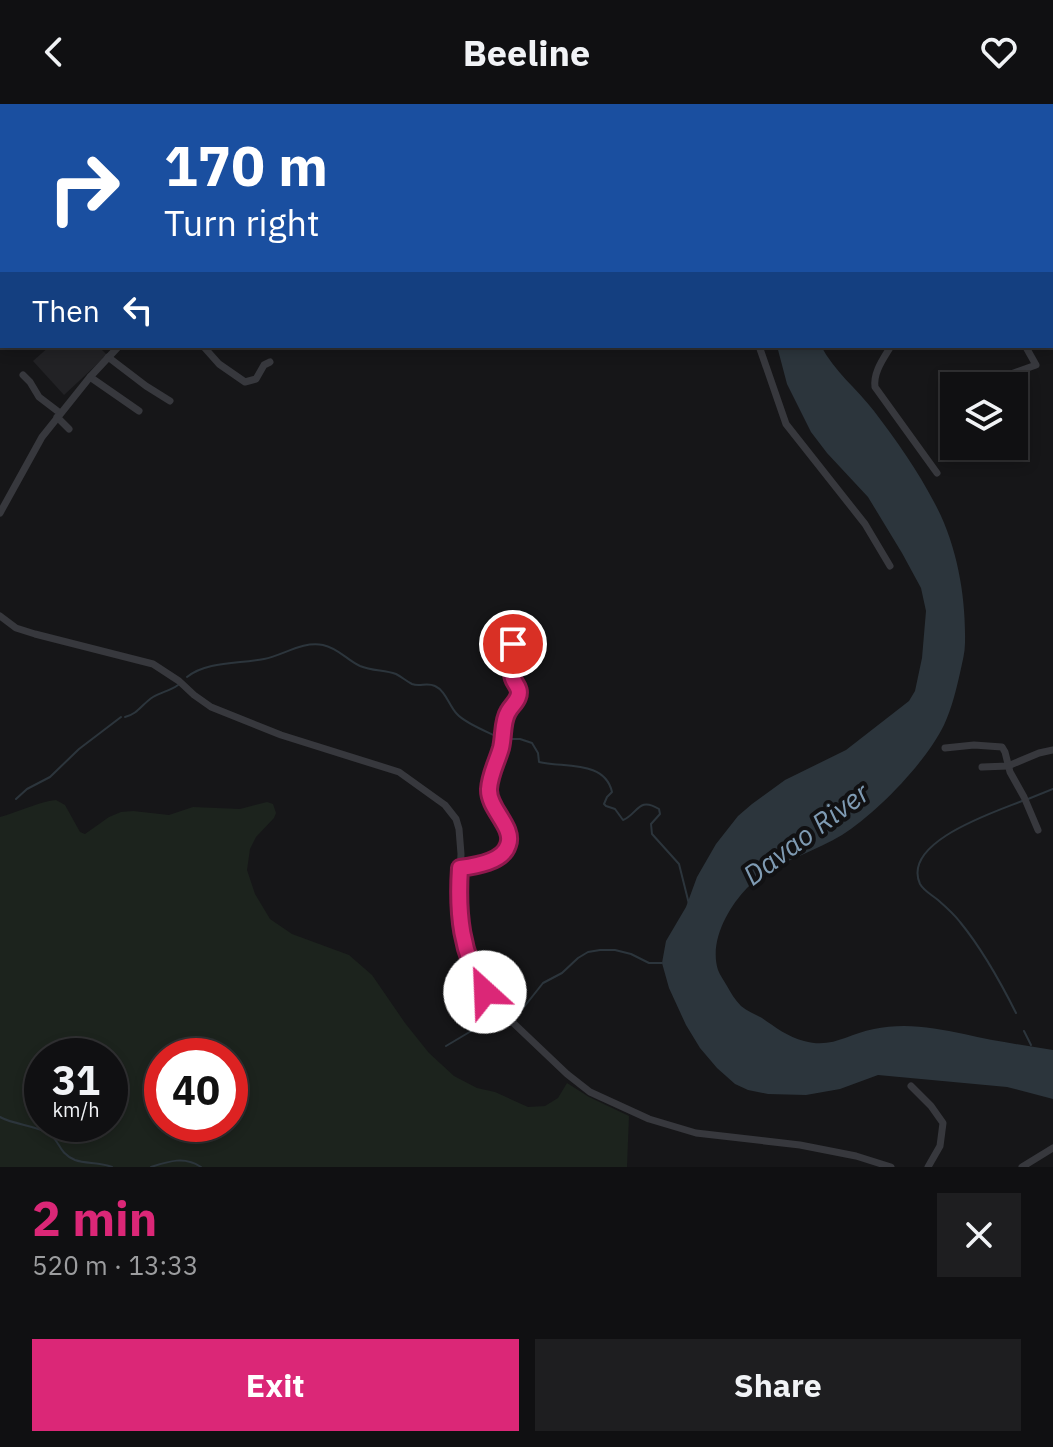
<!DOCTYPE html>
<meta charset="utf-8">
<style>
:root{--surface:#101012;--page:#1e1e20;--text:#f1f3f6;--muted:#9c9d9f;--line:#303032;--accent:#db2777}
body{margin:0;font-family:"IBM Plex Sans",sans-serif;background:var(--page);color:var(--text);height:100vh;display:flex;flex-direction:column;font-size:30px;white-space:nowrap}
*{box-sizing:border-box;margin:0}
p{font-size:26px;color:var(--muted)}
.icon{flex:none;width:44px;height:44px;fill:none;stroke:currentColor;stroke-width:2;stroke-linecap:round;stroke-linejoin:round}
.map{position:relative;height:1063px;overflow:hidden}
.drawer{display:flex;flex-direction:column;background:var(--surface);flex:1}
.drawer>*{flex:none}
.hud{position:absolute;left:0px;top:0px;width:1054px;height:244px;box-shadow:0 4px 12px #0003,0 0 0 2px var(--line);background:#1a4fa0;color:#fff;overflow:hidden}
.fabs{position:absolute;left:940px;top:268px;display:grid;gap:16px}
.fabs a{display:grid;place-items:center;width:88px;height:88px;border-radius:0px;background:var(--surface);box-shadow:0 4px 12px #0003,0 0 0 2px var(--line);font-size:40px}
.speed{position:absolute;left:24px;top:934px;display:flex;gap:16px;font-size:40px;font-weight:700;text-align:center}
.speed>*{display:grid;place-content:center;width:104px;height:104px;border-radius:50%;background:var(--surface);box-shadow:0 4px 12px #0003,0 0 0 2px var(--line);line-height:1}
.speed small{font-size:20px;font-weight:400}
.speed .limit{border:12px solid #d22;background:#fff;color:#111}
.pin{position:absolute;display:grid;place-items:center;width:68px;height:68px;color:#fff;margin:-34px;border:4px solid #fff;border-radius:50%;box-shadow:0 2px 8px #0007}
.me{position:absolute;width:88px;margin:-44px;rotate:335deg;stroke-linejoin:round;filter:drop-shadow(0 0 6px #0008)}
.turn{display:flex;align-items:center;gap:28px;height:168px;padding:0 32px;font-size:36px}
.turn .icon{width:104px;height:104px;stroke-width:2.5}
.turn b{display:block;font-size:56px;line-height:68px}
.then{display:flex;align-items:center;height:76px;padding:0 32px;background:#0003;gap:16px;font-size:30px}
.round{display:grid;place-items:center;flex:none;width:84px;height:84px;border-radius:0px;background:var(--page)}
.headline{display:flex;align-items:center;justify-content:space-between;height:136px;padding:0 32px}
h1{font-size:48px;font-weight:800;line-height:60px;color:var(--accent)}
.primary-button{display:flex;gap:16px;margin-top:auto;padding:16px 32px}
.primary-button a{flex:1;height:92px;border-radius:0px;background:var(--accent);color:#fff;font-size:32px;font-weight:800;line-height:92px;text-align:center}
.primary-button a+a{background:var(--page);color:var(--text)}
header{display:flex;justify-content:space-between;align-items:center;height:104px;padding:0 32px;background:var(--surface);font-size:36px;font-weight:800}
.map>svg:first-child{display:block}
</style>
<header><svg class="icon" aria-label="back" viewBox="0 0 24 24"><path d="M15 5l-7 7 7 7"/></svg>Beeline<svg class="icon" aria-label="heart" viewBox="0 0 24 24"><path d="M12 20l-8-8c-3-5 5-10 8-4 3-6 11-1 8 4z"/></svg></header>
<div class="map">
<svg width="1053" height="1063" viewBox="0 0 1053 1063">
<rect width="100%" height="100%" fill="#161618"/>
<path fill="#222225" d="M50,242H98L107,251L64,291L33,257Z"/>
<path fill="#1c231d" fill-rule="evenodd" d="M56,696L65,701L80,728L85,730L109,713L121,708L133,707L169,711L193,703L240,705L267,698L273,700L276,709L274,714L256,733L250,745L247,766L255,790L270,815L292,830L349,851L372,871L405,919L429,949L454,972L477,984L495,988L528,1003L545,1002L558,994L567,979L589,993L629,1012L627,1063H0V713C18,708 38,698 56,696ZM42,952H110V1020H42ZM162,952H230V1020H162Z"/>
<path fill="#2c353c" d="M777,242H821C834,267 857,285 874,307C896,336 918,367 934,398C957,440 966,492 965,539C965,549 962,559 960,569C956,586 952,604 944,621C926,658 877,709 842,731C811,750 774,758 747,784C728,804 709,837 718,866C720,871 724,877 727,882C731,889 735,896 741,902C747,907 755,910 762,914C775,923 788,933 804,937C832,945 847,930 874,925C883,923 894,922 904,922C924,922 944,926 964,930C993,937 1023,941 1053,946V995L1007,983L878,971L840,985L806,991L768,990L748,986L735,980L717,964L700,944L686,921L669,884L662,859L666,837L686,803L697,773L716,740L738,712L752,700L785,676L846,646L909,597L915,587L922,554L926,507L921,484L902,449L868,393L827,349L811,328L787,280Z"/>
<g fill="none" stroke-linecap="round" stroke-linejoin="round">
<g stroke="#2c353c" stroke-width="2">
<path d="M187,573C207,557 240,560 264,555C284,551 302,537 323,541C338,544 347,556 360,562C372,567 384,566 396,570C402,573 406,577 412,580C420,583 427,578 435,582C446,587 449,602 457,610C466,620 488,628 500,634"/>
<path d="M125,613C138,610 142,600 153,593C161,588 170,587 178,581"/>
<path d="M506,635H520L532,639L538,649L539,658C564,664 605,656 612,688L607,693L604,700L606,702L615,705L623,716C638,710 638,692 659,705L660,710L651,720L652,730L679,760L689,800"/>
<path d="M16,695L27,685L50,673L79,645L121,613"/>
<path d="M1028,695L1053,685"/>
<path d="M1016,909C1000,877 983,846 960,818C954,810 946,803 938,796C932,791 924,787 920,780C901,738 995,708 1022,697"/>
<path d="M516,913L543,879L562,869L578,854L588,848L600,846H615L631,850L649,859H662"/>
<path d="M1024,927L1031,941"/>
<path d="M446,942L483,920L505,918"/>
<path d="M0,1013C15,1021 34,1021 48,1029C61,1037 57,1048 75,1056C86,1060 99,1058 112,1063"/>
<path d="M151,1063C169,1057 185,1052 201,1063"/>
</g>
<g stroke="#37383d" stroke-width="7">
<path d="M191,0L192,2"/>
<path d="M292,0L294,2"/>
<path d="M603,0V2"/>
<path d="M1023,0L1027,2"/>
<path d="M30,2L36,0"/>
<path d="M314,2L316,0"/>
<path d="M474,2L477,0"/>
<path d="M911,2L913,0"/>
<path d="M975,2V0"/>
<path d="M1052,14L1053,15"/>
<path d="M0,20L2,19"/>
<path d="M0,134L2,136"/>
<path d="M1052,227L1053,226"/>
<path d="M203,242L219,260L245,278L256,275L264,261L270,258"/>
<path d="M759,242L786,320L865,420L890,462"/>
<path d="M891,242C884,254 873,268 875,283L937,369"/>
<path d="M108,253L146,282L170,297"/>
<path d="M23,271L30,278L39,293L60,309"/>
<path d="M1008,271L1036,261L1027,245L1031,242"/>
<path d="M90,273L139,307"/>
<path d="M57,313L69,325"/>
<path d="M0,409L42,333L90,273L119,242"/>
<path d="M0,512L16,524L35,530L153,560L179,577L194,591L211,603L281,631L399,668L445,701L456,715L459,725L461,750L458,808L471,861L478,877L485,888L508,914L567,970L590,988L649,1015L696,1029L800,1041L856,1052L891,1063"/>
<path d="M945,644L974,641L1002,643L1005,648L1010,668L1024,693L1038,726"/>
<path d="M982,663L1008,662L1039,649L1053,646"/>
<path d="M460,764C475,762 503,758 508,741C515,723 488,705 489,685C490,670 497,658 501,644C503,632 502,618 508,608C511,602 516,599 519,593C522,583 512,579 512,570C511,558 516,556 513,540"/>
<path d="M911,982L931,1002L943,1019L940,1042L928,1063"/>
<path d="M1022,1063L1053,1044"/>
</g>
</g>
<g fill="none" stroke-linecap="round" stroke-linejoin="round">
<defs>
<path id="route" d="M485,888C461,850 457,809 460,764C475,762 503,758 508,741C515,723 488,705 489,685C490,670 497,658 501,644C504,632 502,618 508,608C511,602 516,599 518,593C522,583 512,579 512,570C511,558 516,555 513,540"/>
</defs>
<use href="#route" stroke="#8e194d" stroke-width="20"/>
<use href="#route" stroke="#db2777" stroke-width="14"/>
</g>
<g text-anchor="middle" stroke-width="8" stroke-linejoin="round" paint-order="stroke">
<g font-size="28" font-style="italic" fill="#7f9bb3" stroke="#111113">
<text transform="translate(806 730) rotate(-37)" y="10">Davao River</text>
</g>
</g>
</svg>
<div class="fabs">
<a><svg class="icon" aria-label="layers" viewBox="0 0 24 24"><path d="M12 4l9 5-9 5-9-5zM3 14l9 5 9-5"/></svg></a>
</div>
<div class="speed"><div>31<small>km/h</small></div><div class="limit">40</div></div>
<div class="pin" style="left:513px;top:540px;background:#d93025"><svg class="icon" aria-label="arrive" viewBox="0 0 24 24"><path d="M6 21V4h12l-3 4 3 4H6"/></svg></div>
<svg class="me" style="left:485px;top:888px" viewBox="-20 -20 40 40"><circle r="19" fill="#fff"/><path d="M0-13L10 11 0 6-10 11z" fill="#db2777"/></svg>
<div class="hud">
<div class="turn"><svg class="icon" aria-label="right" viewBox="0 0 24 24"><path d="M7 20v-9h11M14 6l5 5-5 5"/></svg><div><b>170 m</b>Turn right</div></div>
<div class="then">Then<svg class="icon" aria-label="left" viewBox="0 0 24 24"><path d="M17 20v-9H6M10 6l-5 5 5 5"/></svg></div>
</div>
</div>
<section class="drawer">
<div class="headline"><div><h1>2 min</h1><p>520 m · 13:33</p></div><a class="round"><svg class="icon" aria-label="close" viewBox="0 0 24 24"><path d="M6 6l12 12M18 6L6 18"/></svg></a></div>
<div class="primary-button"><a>Exit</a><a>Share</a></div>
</section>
